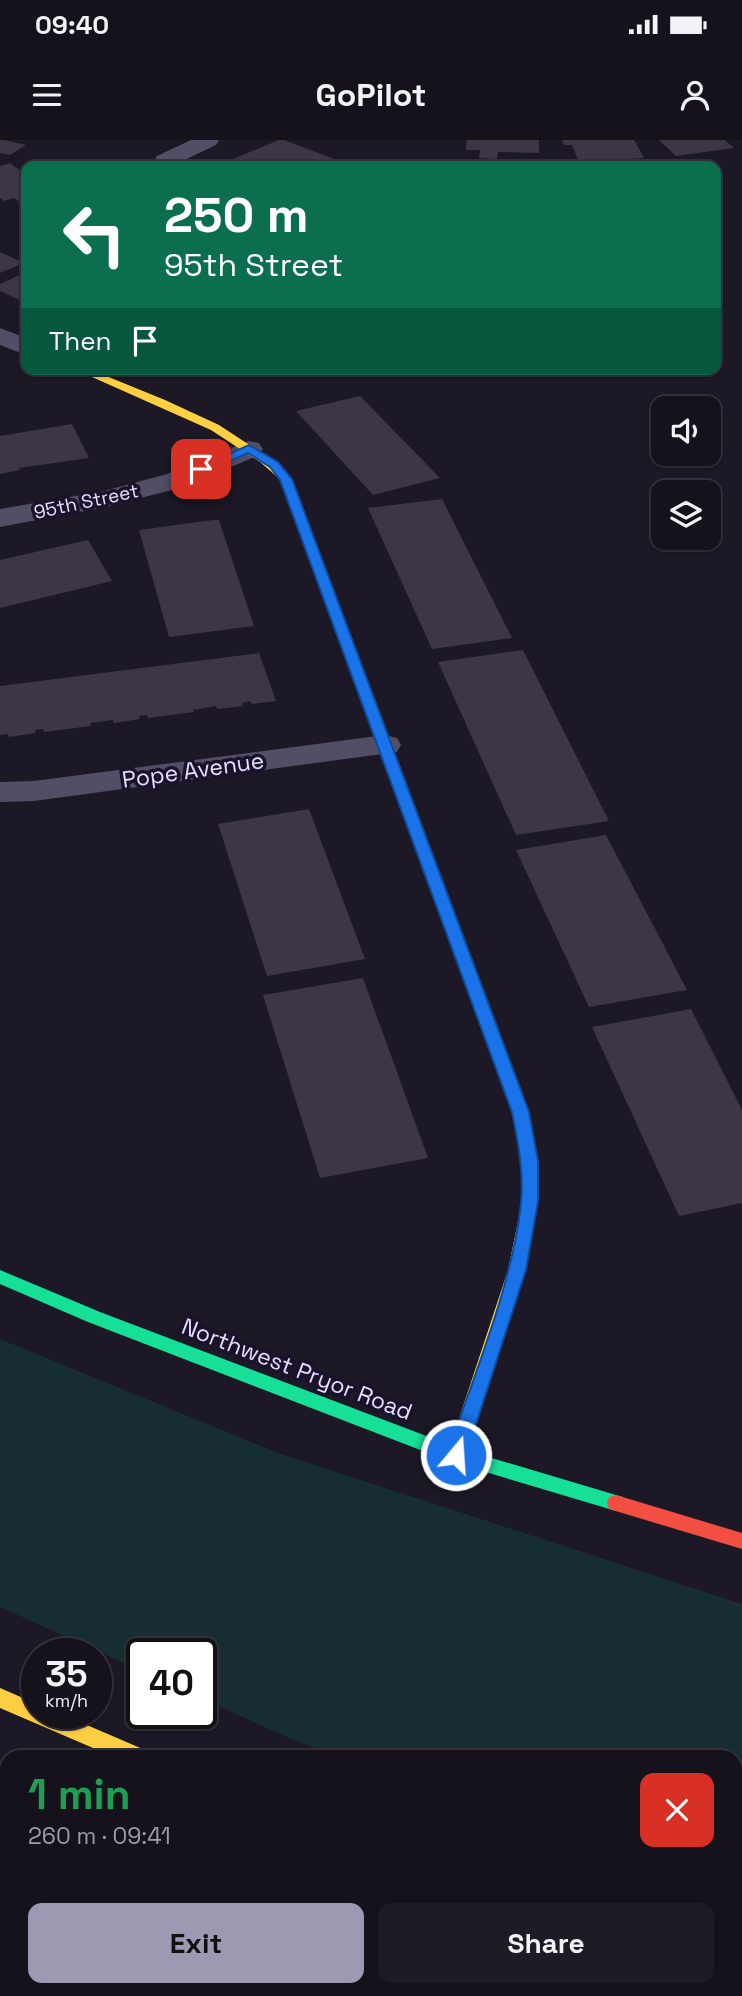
<!DOCTYPE html>
<meta charset="utf-8">
<style>
:root{--surface:#15121c;--page:#1e1b25;--text:#f1f3f6;--muted:#9d9ea3;--line:#34323b;--accent:#9f98b2}
body{margin:0;font-family:"Space Grotesk",sans-serif;background:var(--page);color:var(--text);height:100vh;display:flex;flex-direction:column;font-size:26px;white-space:nowrap}
*{box-sizing:border-box;margin:0}
p{font-size:23px;color:var(--muted)}
.icon{flex:none;width:38px;height:38px;fill:none;stroke:currentColor;stroke-width:2;stroke-linecap:round;stroke-linejoin:round}
.map{position:relative;flex:1;overflow:hidden}
.drawer{position:absolute;left:0px;top:1610px;width:742px;height:247px;display:flex;flex-direction:column;background:var(--surface);border-radius:21px 21px 0 0;box-shadow:0 2px 5px #0004,0 0 0 2px var(--line)}
.drawer>*{flex:none}
.banner{position:absolute;left:21px;top:21px;width:700px;height:214px;border-radius:14px;box-shadow:0 2px 5px #0004,0 0 0 2px var(--line);background:#0b6e4f;color:#fff;overflow:hidden}
.buttons{position:absolute;left:651px;top:256px;display:grid;gap:14px}
.buttons a{display:grid;place-items:center;width:70px;height:70px;border-radius:14px;background:var(--surface);box-shadow:0 2px 5px #0004,0 0 0 2px var(--line);font-size:35px}
.speed{position:absolute;left:21px;top:1498px;display:flex;gap:14px;font-size:35px;font-weight:700;text-align:center}
.speed>*{display:grid;place-content:center;width:91px;height:91px;border-radius:50%;background:var(--surface);box-shadow:0 2px 5px #0004,0 0 0 2px var(--line);line-height:1}
.speed small{font-size:18px;font-weight:400}
.speed .limit{border:4px solid #111;border-radius:10px;background:#fff;color:#111}
.pin{position:absolute;display:grid;place-items:center;width:60px;height:60px;color:#fff;margin:-30px;border-radius:14px;box-shadow:0 4px 10px #0006}
.me{position:absolute;width:77px;margin:-38px;rotate:18deg;stroke-linejoin:round;filter:drop-shadow(0 0 5px #0008)}
.turn{display:flex;align-items:center;gap:24px;height:147px;padding:0 28px;font-size:32px}
.turn .icon{width:91px;height:91px;stroke-width:2.5}
.turn b{display:block;font-size:49px;line-height:60px}
.then{display:flex;align-items:center;height:66px;padding:0 28px;background:#0003;gap:14px;font-size:26px}
.round{display:grid;place-items:center;flex:none;width:74px;height:74px;border-radius:14px;background:var(--page)}
.headline{display:flex;align-items:center;justify-content:space-between;height:119px;padding:0 28px}
h1{font-size:42px;font-weight:700;line-height:52px;color:#1e9e55}
.cta{display:flex;gap:14px;margin-top:auto;padding:14px 28px}
.cta a{flex:1;height:80px;border-radius:14px;background:var(--accent);color:#111;font-size:28px;font-weight:700;line-height:80px;text-align:center}
.cta a+a{background:var(--page);color:var(--text)}
.status{display:flex;justify-content:space-between;align-items:center;height:49px;padding:0 35px;background:var(--surface);direction:ltr}
.status svg{height:19px;fill:currentColor}
header{display:flex;justify-content:space-between;align-items:center;height:91px;padding:0 28px;background:var(--surface);font-size:32px;font-weight:700}
.map>svg:first-child{display:block}
</style>
<div class="status"><b>09:40</b><svg viewBox="0 0 49 12"><path d="M0 12V9h3v3zM5 12V6h3v6zM10 12V3h3v9zM15 12V0h3v12zM26 1h20v11H26zM47 4h2v5h-2z"/></svg></div>
<header><svg class="icon" aria-label="menu" viewBox="0 0 24 24"><path d="M4 6h16M4 12h16M4 18h16"/></svg>GoPilot<svg class="icon" aria-label="person" viewBox="0 0 24 24"><circle cx="12" cy="8" r="4"/><path d="M4 21q1-7 8-7t8 7"/></svg></header>
<div class="map">
<svg width="742" height="1856" viewBox="0 0 742 1856">
<rect width="100%" height="100%" fill="#1c1825"/>
<path fill="#162e33" d="M0,1199L278,1313L742,1464V1753L735,1751V1617H340L291,1599L201,1558V1514H142V1531L0,1467Z"/>
<g fill="#3c3646">
<path d="M0,0H4L26,5L10,15L0,13Z"/>
<path d="M279,0H284L342,22L332,26H277L268,23L259,26H241L228,21Z"/>
<path d="M467,0H539V13L498,12L497,19L479,18L480,10H466Z"/>
<path d="M562,0H634L644,18L579,22L572,5H564Z"/>
<path d="M659,0H725L734,8L676,16Z"/>
<path d="M10,23L26,35V61L21,63L14,58L4,61L0,58V26Z"/>
<path d="M0,112L24,123L0,133Z"/>
<path d="M26,132V163L0,151V144Z"/>
<path d="M360,256L440,338L373,355L296,271Z"/>
<path d="M72,284L89,318L19,328L20,330L0,334V296Z"/>
<path d="M442,359L512,498L432,509L368,368Z"/>
<path d="M213,380H219L254,486L169,497L139,390Z"/>
<path d="M88,400L112,441L0,468V420Z"/>
<path d="M523,510L609,681L516,695L438,522Z"/>
<path d="M259,513L276,561L252,564L250,561L242,563L243,566L217,569L216,566L193,570L194,572L148,578L147,575L139,576L140,579L114,583L113,580L90,583L91,586L44,592L43,589L35,590L36,593L9,597L8,594L0,595V546Z"/>
<path d="M309,669L365,819L267,836L218,684Z"/>
<path d="M606,695L687,850L589,867L516,710Z"/>
<path d="M363,838L428,1018L320,1038L263,855Z"/>
<path d="M691,869L742,970V1063L679,1076L592,887Z"/>
</g>
<g fill="none" stroke-linecap="round" stroke-linejoin="round">
<g fill="#524e65" fill-rule="evenodd">
<path d="M191,0H219L216,5L178,23L180,26H158L154,21L157,16Z"/>
<path d="M0,188L26,198V215L0,205Z"/>
<path d="M249,301L259,303L263,309L259,315L187,346L106,367L0,387V369L104,351L167,334Z"/>
<path d="M385,595L397,598L401,605L397,612L34,661L0,662V642L34,641Z"/>
</g>
<g fill="#16e098" fill-rule="evenodd">
<path d="M0,1130L100,1172L458,1308L616,1355L623,1357L625,1363L623,1369L616,1371L449,1321L88,1182L0,1144Z"/>
<path d="M735,1837L742,1840V1856H727L724,1850H735Z"/>
<path d="M171,1850H205L207,1856H173Z"/>
</g>
<g fill="#ffcf43" fill-rule="evenodd">
<path d="M74,229H89L165,260L219,285L268,317L290,337L381,575L379,578L374,579L367,575L281,340L260,322L211,290Z"/>
<path d="M471,833L479,838L529,972L538,1021V1062L526,1130L465,1315L463,1321L456,1323L449,1321L447,1315L508,1130L522,1062V1021L513,972L463,838Z"/>
<path d="M0,1548L37,1564V1573H59L145,1610L148,1617H114L0,1568Z"/>
<path d="M0,1759L7,1762V1784L0,1781Z"/>
</g>
<g fill="#f24e42" fill-rule="evenodd">
<path d="M374,571L381,575L479,838L476,842L471,843L463,838L367,575Z"/>
<path d="M616,1355L742,1393V1409L609,1369L607,1363L609,1357Z"/>
</g>
</g>
<path fill="#1a73e8" stroke="#114b97" stroke-width="2" d="M249,305L278,322L292,339L529,972L538,1021V1062L530,1107L526,1130L466,1315L463,1321L456,1323L450,1321L447,1315C473,1238 513,1143 521,1063C524,1032 518,1002 512,972L280,340L270,327L248,313L205,332L195,329Z"/>
<g text-anchor="middle" stroke-width="7" stroke-linejoin="round" paint-order="stroke">
<g font-size="19" fill="#e5ddfe" stroke="#1a122b">
<text transform="translate(86 361) rotate(-12)" y="7">95th Street</text>
</g>
<g font-size="23" fill="#e5ddfe" stroke="#1a122b">
<text transform="translate(193 630) rotate(-8)" y="8">Pope Avenue</text>
<text transform="translate(297 1229) rotate(21)" y="8">Northwest Pryor Road</text>
</g>
</g>
</svg>
<div class="buttons">
<a><svg class="icon" aria-label="sound" viewBox="0 0 24 24"><path d="M4 9h4l5-4v14l-5-4H4zM17 9q2 3 0 6"/></svg></a>
<a><svg class="icon" aria-label="layers" viewBox="0 0 24 24"><path d="M12 4l9 5-9 5-9-5zM3 14l9 5 9-5"/></svg></a>
</div>
<div class="speed"><div>35<small>km/h</small></div><div class="limit">40</div></div>
<div class="pin" style="left:201px;top:329px;background:#d93025"><svg class="icon" aria-label="arrive" viewBox="0 0 24 24"><path d="M6 21V4h12l-3 4 3 4H6"/></svg></div>
<svg class="me" style="left:456px;top:1315px" viewBox="-20 -20 40 40"><circle r="17" fill="#1a73e8" stroke="#fff" stroke-width="3"/><path d="M0-11L8 9 0 5-8 9z" fill="#fff"/></svg>
<div class="banner">
<div class="turn"><svg class="icon" aria-label="left" viewBox="0 0 24 24"><path d="M17 20v-9H6M10 6l-5 5 5 5"/></svg><div><b>250 m</b>95th Street</div></div>
<div class="then">Then<svg class="icon" aria-label="arrive" viewBox="0 0 24 24"><path d="M6 21V4h12l-3 4 3 4H6"/></svg></div>
</div>
<section class="drawer">
<div class="headline"><div><h1>1 min</h1><p>260 m · 09:41</p></div><a class="round" style="background:#d93025;color:#fff"><svg class="icon" aria-label="close" viewBox="0 0 24 24"><path d="M6 6l12 12M18 6L6 18"/></svg></a></div>
<div class="cta"><a>Exit</a><a>Share</a></div>
</section>
</div>
